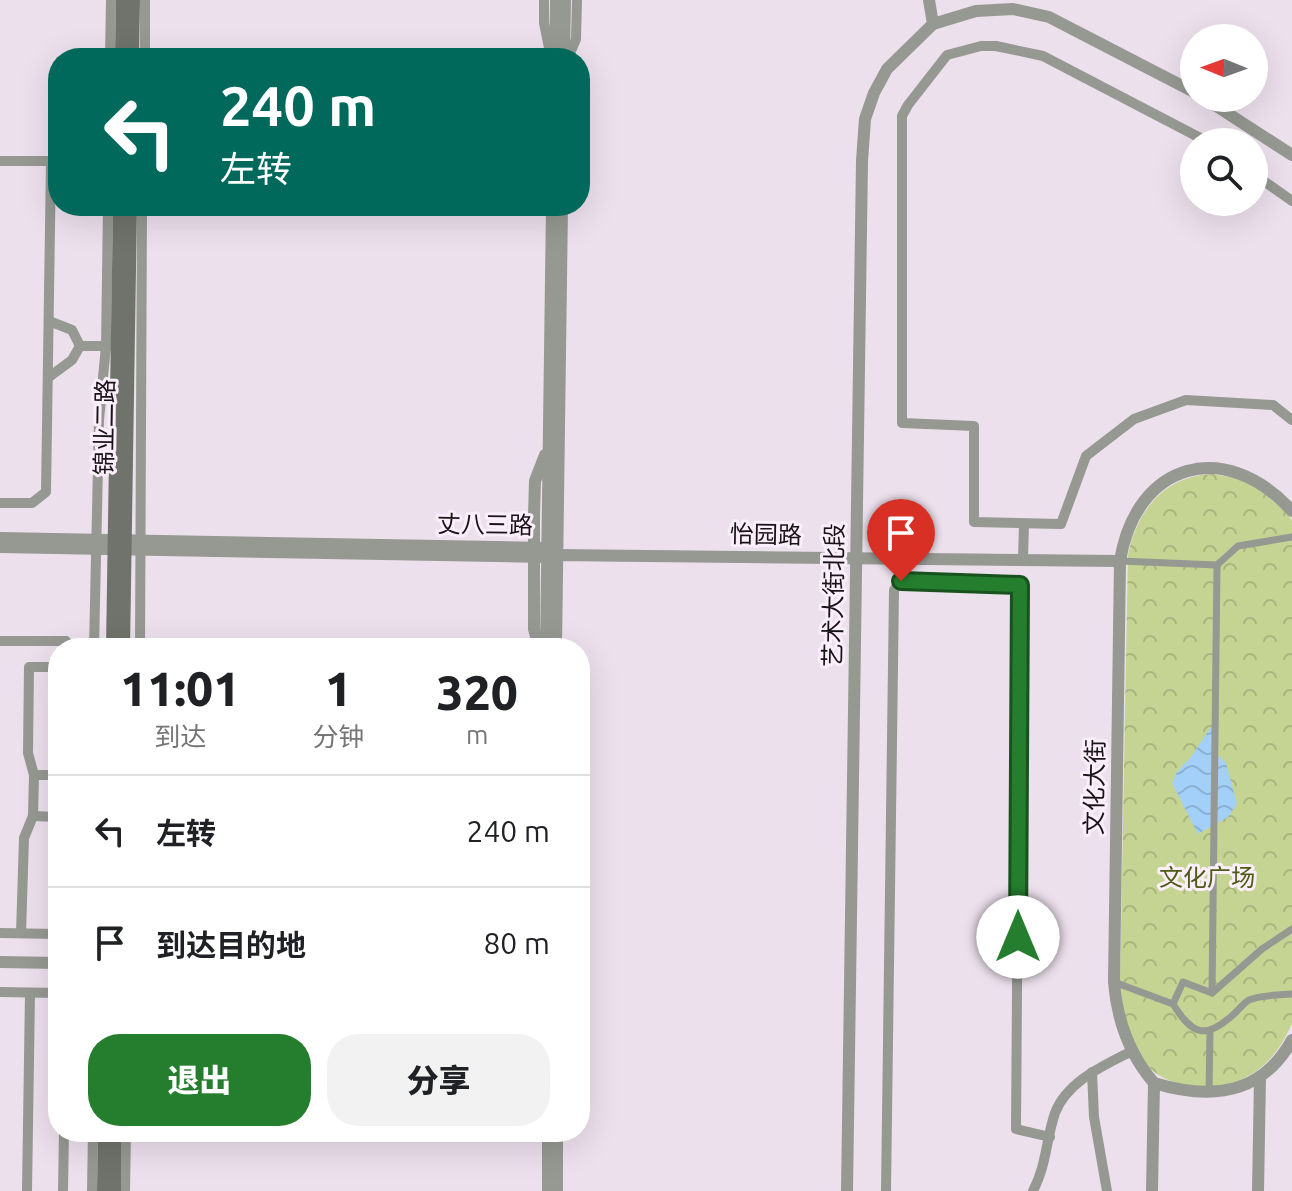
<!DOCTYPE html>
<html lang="zh">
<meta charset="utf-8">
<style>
:root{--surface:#fff;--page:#f2f2f2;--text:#202124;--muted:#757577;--line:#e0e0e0;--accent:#257e2e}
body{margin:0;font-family:Ubuntu,"Noto Sans SC",sans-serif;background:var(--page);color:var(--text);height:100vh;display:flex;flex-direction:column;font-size:30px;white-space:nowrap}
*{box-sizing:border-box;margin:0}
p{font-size:26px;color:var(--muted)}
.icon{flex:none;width:44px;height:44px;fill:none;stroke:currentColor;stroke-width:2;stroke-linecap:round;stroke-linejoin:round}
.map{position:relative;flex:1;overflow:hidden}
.sheet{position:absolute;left:48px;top:638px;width:542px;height:504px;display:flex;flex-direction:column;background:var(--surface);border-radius:32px;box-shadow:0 8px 32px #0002}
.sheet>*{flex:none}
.hud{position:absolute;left:48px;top:48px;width:542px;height:168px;border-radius:32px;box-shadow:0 8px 32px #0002;background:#00695c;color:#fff;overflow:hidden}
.needle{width:52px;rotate:271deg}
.controls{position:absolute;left:1180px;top:24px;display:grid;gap:16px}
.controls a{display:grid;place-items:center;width:88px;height:88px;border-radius:50%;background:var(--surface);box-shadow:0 8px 32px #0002;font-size:40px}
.pin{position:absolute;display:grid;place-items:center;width:68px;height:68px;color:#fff;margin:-82px -34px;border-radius:50% 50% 50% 0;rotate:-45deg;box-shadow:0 0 8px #0007}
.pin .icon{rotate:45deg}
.me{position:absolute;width:88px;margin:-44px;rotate:0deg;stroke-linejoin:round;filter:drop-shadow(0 0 6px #0008)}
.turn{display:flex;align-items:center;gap:28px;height:168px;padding:0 40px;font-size:36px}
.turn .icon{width:104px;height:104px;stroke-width:2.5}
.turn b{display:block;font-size:56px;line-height:68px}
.eta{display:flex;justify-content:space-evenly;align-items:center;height:136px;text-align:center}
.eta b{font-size:48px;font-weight:800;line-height:56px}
.cta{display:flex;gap:16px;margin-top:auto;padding:16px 40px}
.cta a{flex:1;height:92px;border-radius:32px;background:var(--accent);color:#fff;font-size:32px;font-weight:800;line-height:92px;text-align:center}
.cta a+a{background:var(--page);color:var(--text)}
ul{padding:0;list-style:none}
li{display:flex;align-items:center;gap:24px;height:112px;padding:0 40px;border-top:2px solid var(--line)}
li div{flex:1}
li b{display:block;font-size:30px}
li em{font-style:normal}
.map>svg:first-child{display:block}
</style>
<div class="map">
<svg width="1292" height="1191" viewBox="0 0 1292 1191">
<defs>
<pattern id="park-crowns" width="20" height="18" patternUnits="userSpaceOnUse" patternTransform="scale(2)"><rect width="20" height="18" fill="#c5d493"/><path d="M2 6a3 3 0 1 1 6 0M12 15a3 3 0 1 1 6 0" fill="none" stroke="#a8b57e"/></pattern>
<pattern id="water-waves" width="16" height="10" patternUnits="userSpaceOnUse" patternTransform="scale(2)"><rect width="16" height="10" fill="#a2d0f9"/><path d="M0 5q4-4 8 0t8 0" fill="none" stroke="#8bb2d5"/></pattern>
</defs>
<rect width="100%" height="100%" fill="#ece0ec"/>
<path fill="url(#park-crowns)" d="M1212,474L1248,480L1287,513L1292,521V1023C1275,1064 1245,1089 1199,1086C1182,1085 1166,1082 1153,1071C1129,1049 1122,1010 1120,980L1128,555C1137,510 1165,476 1212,474Z"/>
<path fill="url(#water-waves)" d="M1211,727L1217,734L1218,755L1226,763L1237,804L1228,817L1198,834L1172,783L1177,772L1191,757Z"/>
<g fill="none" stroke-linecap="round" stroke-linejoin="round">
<g stroke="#969892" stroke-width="7">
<path d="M1120,561L1217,565L1238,546L1292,537"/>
<path d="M1114,982L1173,1004L1183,982L1212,993L1262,949L1292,929"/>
<path d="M1212,993L1217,565"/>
<path d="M1173,1004C1193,1036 1206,1040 1235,1013C1239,1009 1244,1003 1249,1000C1260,995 1279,995 1292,994"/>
<path d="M1209,1092L1210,1032"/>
</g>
<g stroke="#969892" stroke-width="10">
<path d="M544,0V23L551,58"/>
<path d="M110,58L111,0"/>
<path d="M145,58V0"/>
<path d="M568,58L576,39L577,0"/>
<path d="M1208,142L1043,56L996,46H981L947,55L908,105L902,116V423L974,426V522L1061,524L1086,456L1134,419L1186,400L1273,405L1292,420"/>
<path d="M0,161H51L46,492L32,503H0"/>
<path d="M1254,174L1292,201"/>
<path d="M49,321L72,330L80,346"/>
<path d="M80,346H110"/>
<path d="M49,377L72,360L80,346"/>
<path d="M1023,559L1024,524"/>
<path d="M0,641H66L65,648"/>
<path d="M94,648L99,420L106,346L108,206"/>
<path d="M140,648L142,206"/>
<path d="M34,775H58"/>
<path d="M33,816L58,817"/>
<path d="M0,933L58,934"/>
<path d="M21,933L24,838L33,816L34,775L28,753L29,667H58"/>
<path d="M0,992L58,993"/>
<path d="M1092,1072L1094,1117L1107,1191"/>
<path d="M27,1191L30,993"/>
<path d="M63,1191L64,1132"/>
<path d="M92,1191L93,1132"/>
<path d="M125,1191L126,1132"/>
<path d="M886,1191L894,590L901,581L1020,585L1016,1129L1050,1137"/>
<path d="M1033,1191C1047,1164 1046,1139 1055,1113C1067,1081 1105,1065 1132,1051"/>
</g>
<g stroke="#969892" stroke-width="12">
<path d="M929,0L933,24"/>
<path d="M555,58L556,0"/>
<path d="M564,58L565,0"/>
<path d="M1204,98L1292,155"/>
<path d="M1292,511C1225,437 1136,462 1120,561L1114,982C1117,1020 1129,1054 1154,1083C1210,1100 1261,1096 1292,1040"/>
<path d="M0,538L546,548L555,555"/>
<path d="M0,547L546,557L555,555L1120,561"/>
<path d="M539,648L534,629V515L535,481L545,455"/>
<path d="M546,648L552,206"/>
<path d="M556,648L562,206"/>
<path d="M0,962L58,963"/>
<path d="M548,1132V1191"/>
<path d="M557,1132V1191"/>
<path d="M847,1191L862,161L865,119L874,93L887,69L933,24L976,11L1013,9L1049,17L1194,92"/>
<path d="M1152,1191L1154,1083"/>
<path d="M1258,1191L1260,1077"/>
</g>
<g stroke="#70736b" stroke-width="14">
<path d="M122,58L123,0"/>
<path d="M132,58L133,0"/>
<path d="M113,648L120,206"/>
<path d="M123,648L130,206"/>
<path d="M104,1191L105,1132"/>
<path d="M114,1191V1135"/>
</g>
</g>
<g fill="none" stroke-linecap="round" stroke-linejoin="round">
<defs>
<path id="route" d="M901,581L1020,585L1018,937"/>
</defs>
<use href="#route" stroke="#18521e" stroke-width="20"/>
<use href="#route" stroke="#257e2e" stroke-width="14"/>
</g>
<g text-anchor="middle" stroke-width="6" stroke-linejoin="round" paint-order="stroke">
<g font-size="24" fill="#171317" stroke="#f9eef9">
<text transform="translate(105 427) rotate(-89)" y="8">锦业二路</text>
<text transform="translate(485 525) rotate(1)" y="8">丈八三路</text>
<text transform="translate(766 535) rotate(1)" y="8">怡园路</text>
<text transform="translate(834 595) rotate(-89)" y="8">艺术大街北段</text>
<text transform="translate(1095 787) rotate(-89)" y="8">文化大街</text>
</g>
<g font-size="24" fill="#4f5b15" stroke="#f9eef9">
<text x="1207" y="886">文化广场</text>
</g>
</g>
</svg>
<div class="controls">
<a><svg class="needle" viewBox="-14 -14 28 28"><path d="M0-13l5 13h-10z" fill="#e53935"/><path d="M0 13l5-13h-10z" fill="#757577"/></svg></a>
<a><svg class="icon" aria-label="search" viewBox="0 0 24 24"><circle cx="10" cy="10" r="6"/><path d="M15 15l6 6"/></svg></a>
</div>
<div class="pin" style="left:901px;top:581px;background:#d93025"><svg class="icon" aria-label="arrive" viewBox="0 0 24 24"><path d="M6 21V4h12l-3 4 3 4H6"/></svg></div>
<svg class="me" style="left:1018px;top:937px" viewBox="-20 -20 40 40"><circle r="19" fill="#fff"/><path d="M0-13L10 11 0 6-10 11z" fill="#257e2e"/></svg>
<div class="hud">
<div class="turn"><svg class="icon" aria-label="left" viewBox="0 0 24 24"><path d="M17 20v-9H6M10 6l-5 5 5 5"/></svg><div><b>240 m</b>左转</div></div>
</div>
<section class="sheet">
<div class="eta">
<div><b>11:01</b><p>到达</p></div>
<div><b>1</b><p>分钟</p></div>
<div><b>320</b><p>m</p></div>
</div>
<ul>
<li><svg class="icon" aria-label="left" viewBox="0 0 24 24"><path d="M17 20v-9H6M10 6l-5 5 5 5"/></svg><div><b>左转</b></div><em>240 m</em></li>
<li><svg class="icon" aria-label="arrive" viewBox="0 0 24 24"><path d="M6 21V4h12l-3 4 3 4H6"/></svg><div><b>到达目的地</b></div><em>80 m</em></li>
</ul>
<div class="cta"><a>退出</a><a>分享</a></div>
</section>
</div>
